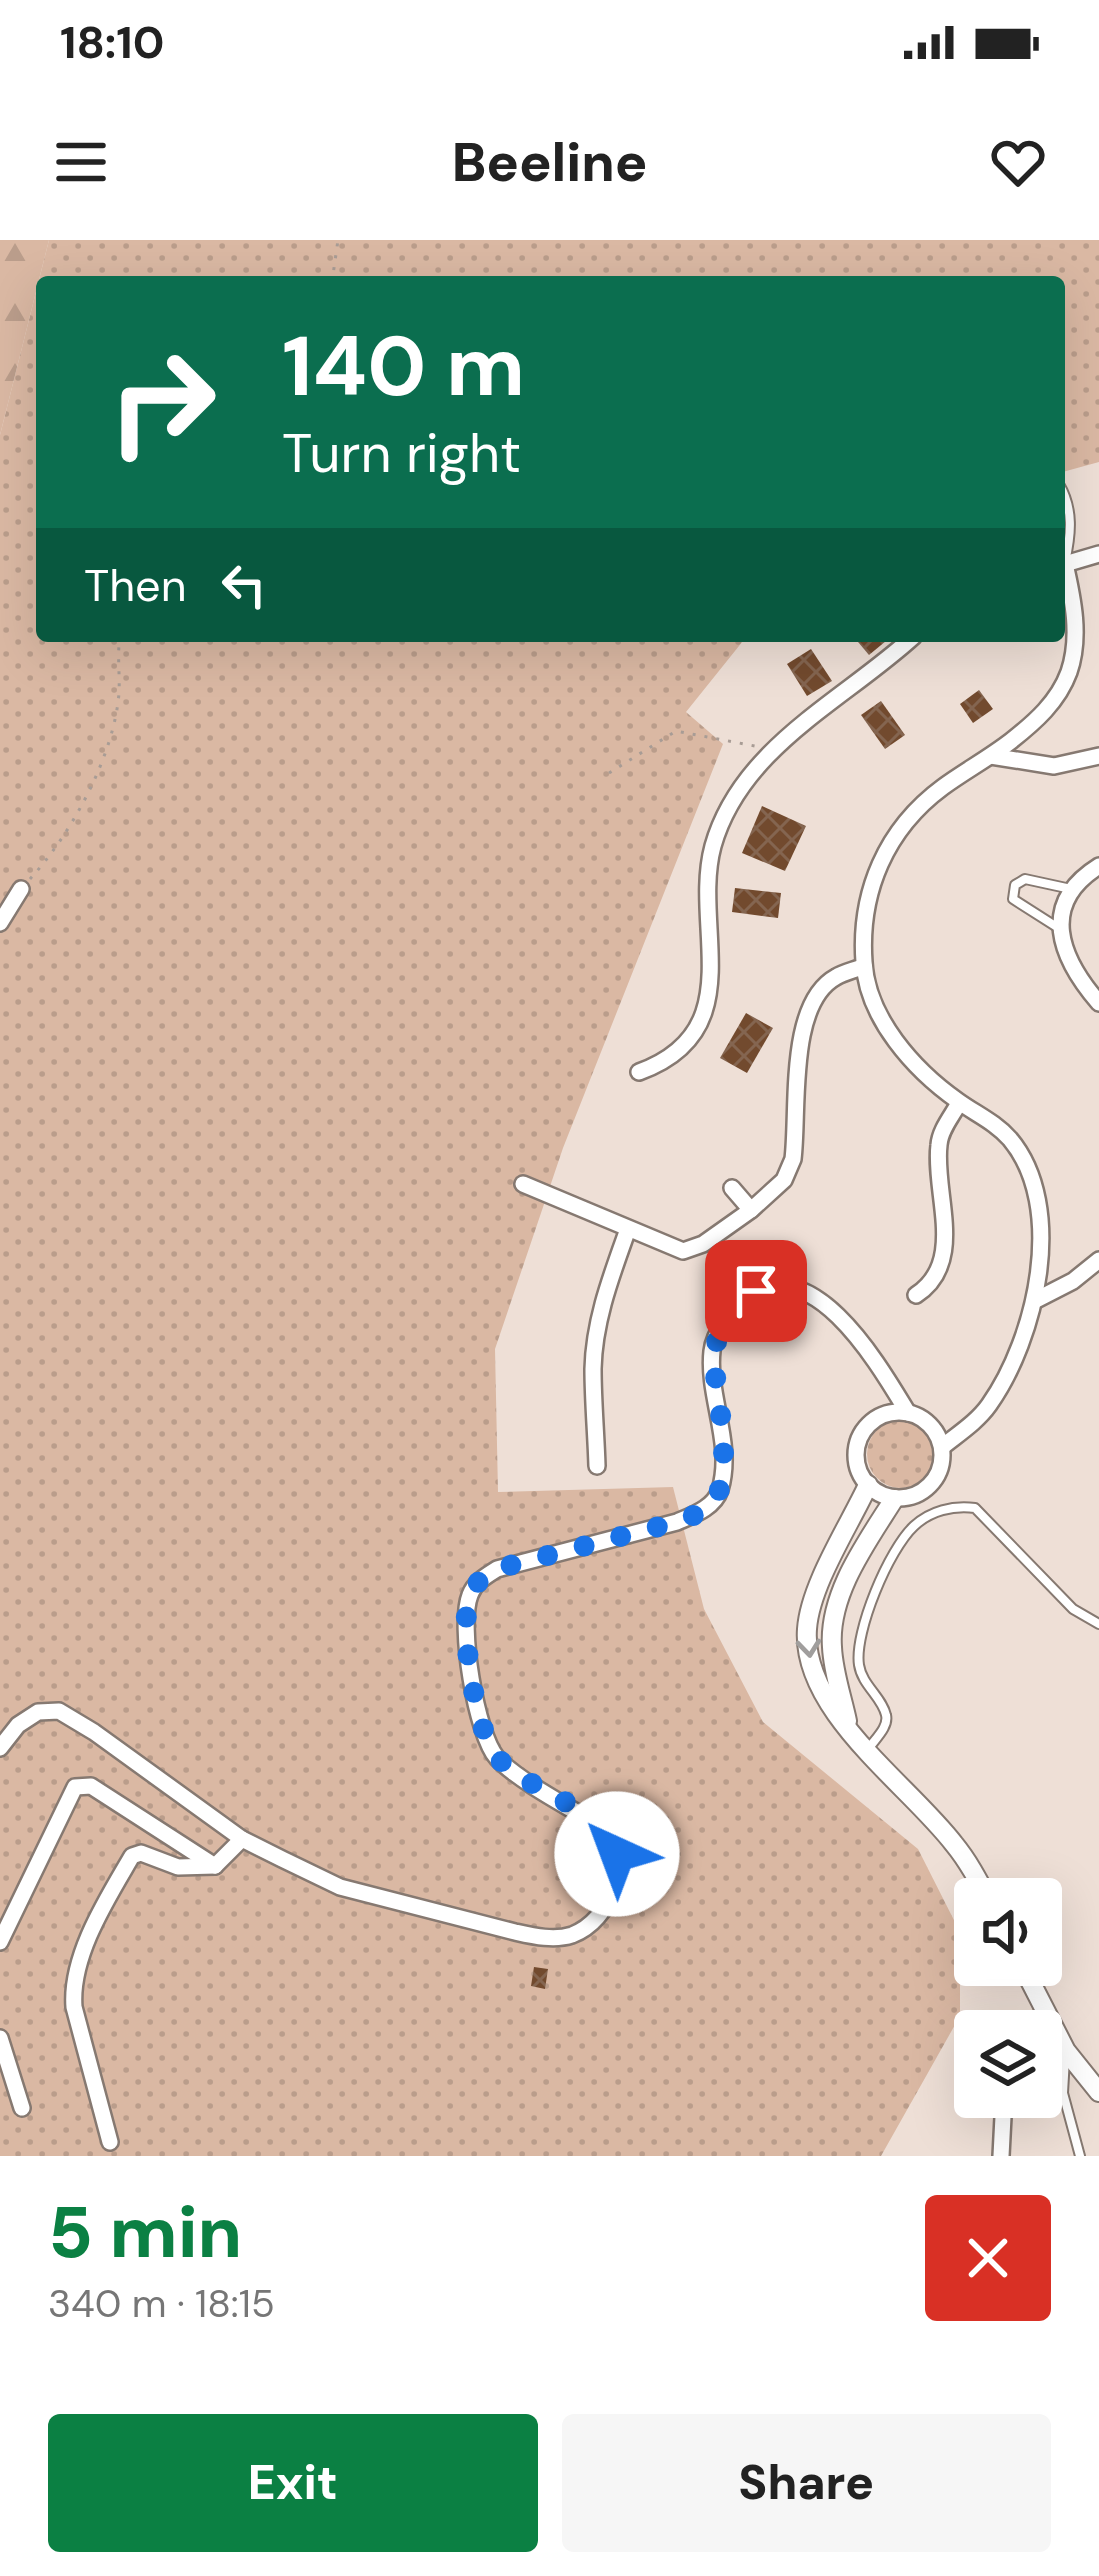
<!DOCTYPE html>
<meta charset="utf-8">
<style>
:root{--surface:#fff;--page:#f6f6f6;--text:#222;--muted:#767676;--accent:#0b8043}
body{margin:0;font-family:"DM Sans",sans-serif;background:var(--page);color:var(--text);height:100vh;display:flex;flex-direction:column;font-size:45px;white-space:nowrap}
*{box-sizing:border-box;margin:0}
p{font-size:39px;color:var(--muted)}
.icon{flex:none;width:66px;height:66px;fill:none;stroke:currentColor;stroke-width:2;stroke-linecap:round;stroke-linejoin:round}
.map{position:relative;height:1916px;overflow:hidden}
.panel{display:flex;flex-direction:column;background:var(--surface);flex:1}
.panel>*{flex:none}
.banner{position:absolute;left:36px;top:36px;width:1029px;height:366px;border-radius:12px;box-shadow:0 12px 48px #0002;background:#0b6e4f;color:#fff;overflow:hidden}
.tools{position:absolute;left:954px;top:1638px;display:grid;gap:24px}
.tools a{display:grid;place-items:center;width:108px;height:108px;border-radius:12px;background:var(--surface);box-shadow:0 12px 48px #0002;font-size:60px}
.pin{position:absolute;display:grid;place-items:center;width:102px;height:102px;color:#fff;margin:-51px;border-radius:24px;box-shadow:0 6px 18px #0006}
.me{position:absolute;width:132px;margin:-66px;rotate:317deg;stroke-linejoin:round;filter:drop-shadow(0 0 9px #0008)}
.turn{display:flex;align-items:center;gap:42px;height:252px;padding:0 48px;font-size:54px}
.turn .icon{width:156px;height:156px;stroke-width:2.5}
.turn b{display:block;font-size:84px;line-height:102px}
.then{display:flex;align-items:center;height:114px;padding:0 48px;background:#0003;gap:24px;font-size:45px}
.round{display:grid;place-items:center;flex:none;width:126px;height:126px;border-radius:12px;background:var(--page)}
.head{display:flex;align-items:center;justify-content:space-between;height:204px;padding:0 48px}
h1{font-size:72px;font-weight:800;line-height:90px;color:var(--accent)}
.primary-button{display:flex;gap:24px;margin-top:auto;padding:24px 48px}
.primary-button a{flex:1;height:138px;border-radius:12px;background:var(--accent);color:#fff;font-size:48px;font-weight:800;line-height:138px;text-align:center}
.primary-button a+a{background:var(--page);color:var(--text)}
.status{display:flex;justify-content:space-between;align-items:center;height:84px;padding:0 60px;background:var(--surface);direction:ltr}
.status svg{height:33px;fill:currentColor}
header{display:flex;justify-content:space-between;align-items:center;height:156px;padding:0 48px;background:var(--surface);font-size:54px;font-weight:800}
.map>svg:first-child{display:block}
</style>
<div class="status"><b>18:10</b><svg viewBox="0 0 49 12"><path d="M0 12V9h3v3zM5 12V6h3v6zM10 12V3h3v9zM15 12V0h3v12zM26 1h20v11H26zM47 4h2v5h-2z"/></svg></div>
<header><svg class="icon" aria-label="menu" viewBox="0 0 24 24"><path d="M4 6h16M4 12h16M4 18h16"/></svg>Beeline<svg class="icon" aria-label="heart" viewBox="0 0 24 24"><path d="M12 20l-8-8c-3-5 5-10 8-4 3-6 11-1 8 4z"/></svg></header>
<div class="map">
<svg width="1099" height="1916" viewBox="0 0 1099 1916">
<defs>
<pattern id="grass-dots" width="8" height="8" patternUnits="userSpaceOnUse" patternTransform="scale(3)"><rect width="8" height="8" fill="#dab8a3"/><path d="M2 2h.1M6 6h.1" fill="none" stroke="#ba9d8b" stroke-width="1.8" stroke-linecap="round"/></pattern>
<pattern id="forest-firs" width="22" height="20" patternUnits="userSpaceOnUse" patternTransform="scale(3)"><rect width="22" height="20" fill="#dab8a3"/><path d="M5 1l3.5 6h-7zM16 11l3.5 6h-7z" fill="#ba9d8b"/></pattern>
<pattern id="building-cross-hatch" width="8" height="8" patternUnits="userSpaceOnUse" patternTransform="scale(3)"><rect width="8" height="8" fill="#724a2e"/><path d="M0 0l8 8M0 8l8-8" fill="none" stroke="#846550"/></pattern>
</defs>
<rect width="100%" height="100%" fill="#eedfd6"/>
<g fill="url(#grass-dots)">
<path d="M49,0H1099V222L1059,233V42H42V396H747L686,472L723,504L563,908L495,1109L498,1252L673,1247L704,1369L763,1482L918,1609L960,1692V1776L881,1916H0V195Z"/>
<circle cx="901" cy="1214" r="34"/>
</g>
<path fill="url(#forest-firs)" d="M0,0H49L0,195Z"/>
<g fill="url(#building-cross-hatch)">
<path d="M853,396H892L869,415Z"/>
<path d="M811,409L832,441L807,456L787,424Z"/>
<path d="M979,450L993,469L973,483L960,464Z"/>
<path d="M881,461L905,495L885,509L861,475Z"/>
<path d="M762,566L806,586L785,631L742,613Z"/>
<path d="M735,648L781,653L778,678L732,672Z"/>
<path d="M746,773L773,788L747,833L720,818Z"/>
<path d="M534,1727L548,1729L545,1749L531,1746Z"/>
</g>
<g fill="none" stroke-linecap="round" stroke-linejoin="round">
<defs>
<g id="service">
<path d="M1059,244C1074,269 1071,295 1065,322"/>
<path d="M1060,689L1013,659L1015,645L1025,639L1071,649"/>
<path d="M869,1508C875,1499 889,1487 886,1475C882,1457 862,1445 859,1425C854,1392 889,1309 914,1286C930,1271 953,1265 975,1268L1073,1369L1099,1384"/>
<path d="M1065,1818L1063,1853L1080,1916"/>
</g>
<g id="minor">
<path d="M991,516L1054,526L1099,516"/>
<path d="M1099,626C1038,664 1060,718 1099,763"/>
<path d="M0,683L21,649"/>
<path d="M639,832C752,791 691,687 713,606C741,507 843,461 914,396"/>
<path d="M523,944L683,1011L703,1004L751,970"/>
<path d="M732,948L751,970L784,940L793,919C799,870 787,764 836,737C844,732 855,730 864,726"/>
<path d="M916,1055C967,1022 933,953 939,905C940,890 952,876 959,863"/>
<path d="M1034,1061L1073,1041L1099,1020"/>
<circle cx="899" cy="1215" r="43"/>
<path d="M942,1207C958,1194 977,1182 989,1165C1036,1099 1067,967 1010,899C995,882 976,874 958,861C914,830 867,778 864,722C859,652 886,589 943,547C965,531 989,518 1011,501C1035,482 1058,462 1069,432C1081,397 1073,359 1065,324L1099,314"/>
<path d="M597,1226C596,1193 593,1161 593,1129C594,1080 612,1034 628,989"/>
<path d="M0,1508L18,1485L38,1472L59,1471L94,1492L242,1599L282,1619L340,1647L515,1692C533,1696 554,1701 572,1695C612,1680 628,1625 607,1590C578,1572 519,1542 497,1518C476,1494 458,1385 470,1355C475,1342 486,1336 497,1329L677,1282C693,1275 714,1268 720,1250C734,1203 707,1157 712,1111C714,1092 732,1069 747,1058C813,1009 880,1127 908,1173"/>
<path d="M0,1702L75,1547L91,1546L215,1626L242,1599"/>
<path d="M1024,1791L1044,1773"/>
<path d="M0,1798L22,1868"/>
<path d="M110,1902L74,1767C70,1716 107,1659 132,1616L141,1613L178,1627L215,1626"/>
<path d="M1001,1916L1004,1857"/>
</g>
<g id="tertiary">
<path d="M868,1245C849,1286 810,1345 807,1389C801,1471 908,1544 954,1604C968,1621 978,1640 988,1659"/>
<path d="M847,1481C842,1457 833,1432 832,1407C828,1354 867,1302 894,1259"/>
<path d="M1022,1725L1066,1811L1099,1852"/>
</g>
</defs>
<use href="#service" stroke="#867971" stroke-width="12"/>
<use href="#minor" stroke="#867971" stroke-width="20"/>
<use href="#tertiary" stroke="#867971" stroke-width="22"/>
<g stroke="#a89c95" stroke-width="3" stroke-dasharray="3 9" stroke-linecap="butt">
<path d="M332,42L338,0"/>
<path d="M609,533L676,491L755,506"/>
<path d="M30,639C72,593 114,516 119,453C120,434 117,415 120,396"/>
</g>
<use href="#service" stroke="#fff" stroke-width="8"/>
<use href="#minor" stroke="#fff" stroke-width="15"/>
<use href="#tertiary" stroke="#fff" stroke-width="18"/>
</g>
<defs><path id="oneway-chevron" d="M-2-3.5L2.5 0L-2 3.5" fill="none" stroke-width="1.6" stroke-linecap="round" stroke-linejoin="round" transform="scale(3)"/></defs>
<use stroke="#a09e9d" href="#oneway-chevron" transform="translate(809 1408) rotate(84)"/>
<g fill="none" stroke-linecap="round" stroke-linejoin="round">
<path stroke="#1a73e8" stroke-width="21" stroke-dasharray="0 37.8" d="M617,1614C605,1567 527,1552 497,1517C476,1492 458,1385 470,1354C475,1342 486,1336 496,1329L676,1282L700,1273L718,1256L724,1229L723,1193L712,1110L737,1065L756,1051"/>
</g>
</svg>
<div class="tools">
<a><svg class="icon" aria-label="sound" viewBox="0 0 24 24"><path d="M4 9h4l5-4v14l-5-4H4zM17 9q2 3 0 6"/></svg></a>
<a><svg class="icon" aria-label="layers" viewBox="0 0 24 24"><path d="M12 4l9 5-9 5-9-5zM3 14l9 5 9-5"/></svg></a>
</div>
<div class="pin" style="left:756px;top:1051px;background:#d93025"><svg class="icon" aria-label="arrive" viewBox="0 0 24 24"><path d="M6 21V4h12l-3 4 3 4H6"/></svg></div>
<svg class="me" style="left:617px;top:1614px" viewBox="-20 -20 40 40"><circle r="19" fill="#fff"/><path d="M0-13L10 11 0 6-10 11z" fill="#1a73e8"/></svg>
<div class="banner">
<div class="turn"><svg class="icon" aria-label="right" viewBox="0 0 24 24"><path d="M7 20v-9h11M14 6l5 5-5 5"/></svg><div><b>140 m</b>Turn right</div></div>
<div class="then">Then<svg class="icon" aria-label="left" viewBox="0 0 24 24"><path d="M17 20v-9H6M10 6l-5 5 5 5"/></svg></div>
</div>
</div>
<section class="panel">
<div class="head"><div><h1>5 min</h1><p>340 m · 18:15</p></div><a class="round" style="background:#d93025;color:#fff"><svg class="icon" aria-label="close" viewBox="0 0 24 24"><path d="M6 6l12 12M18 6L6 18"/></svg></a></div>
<div class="primary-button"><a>Exit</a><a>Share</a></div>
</section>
